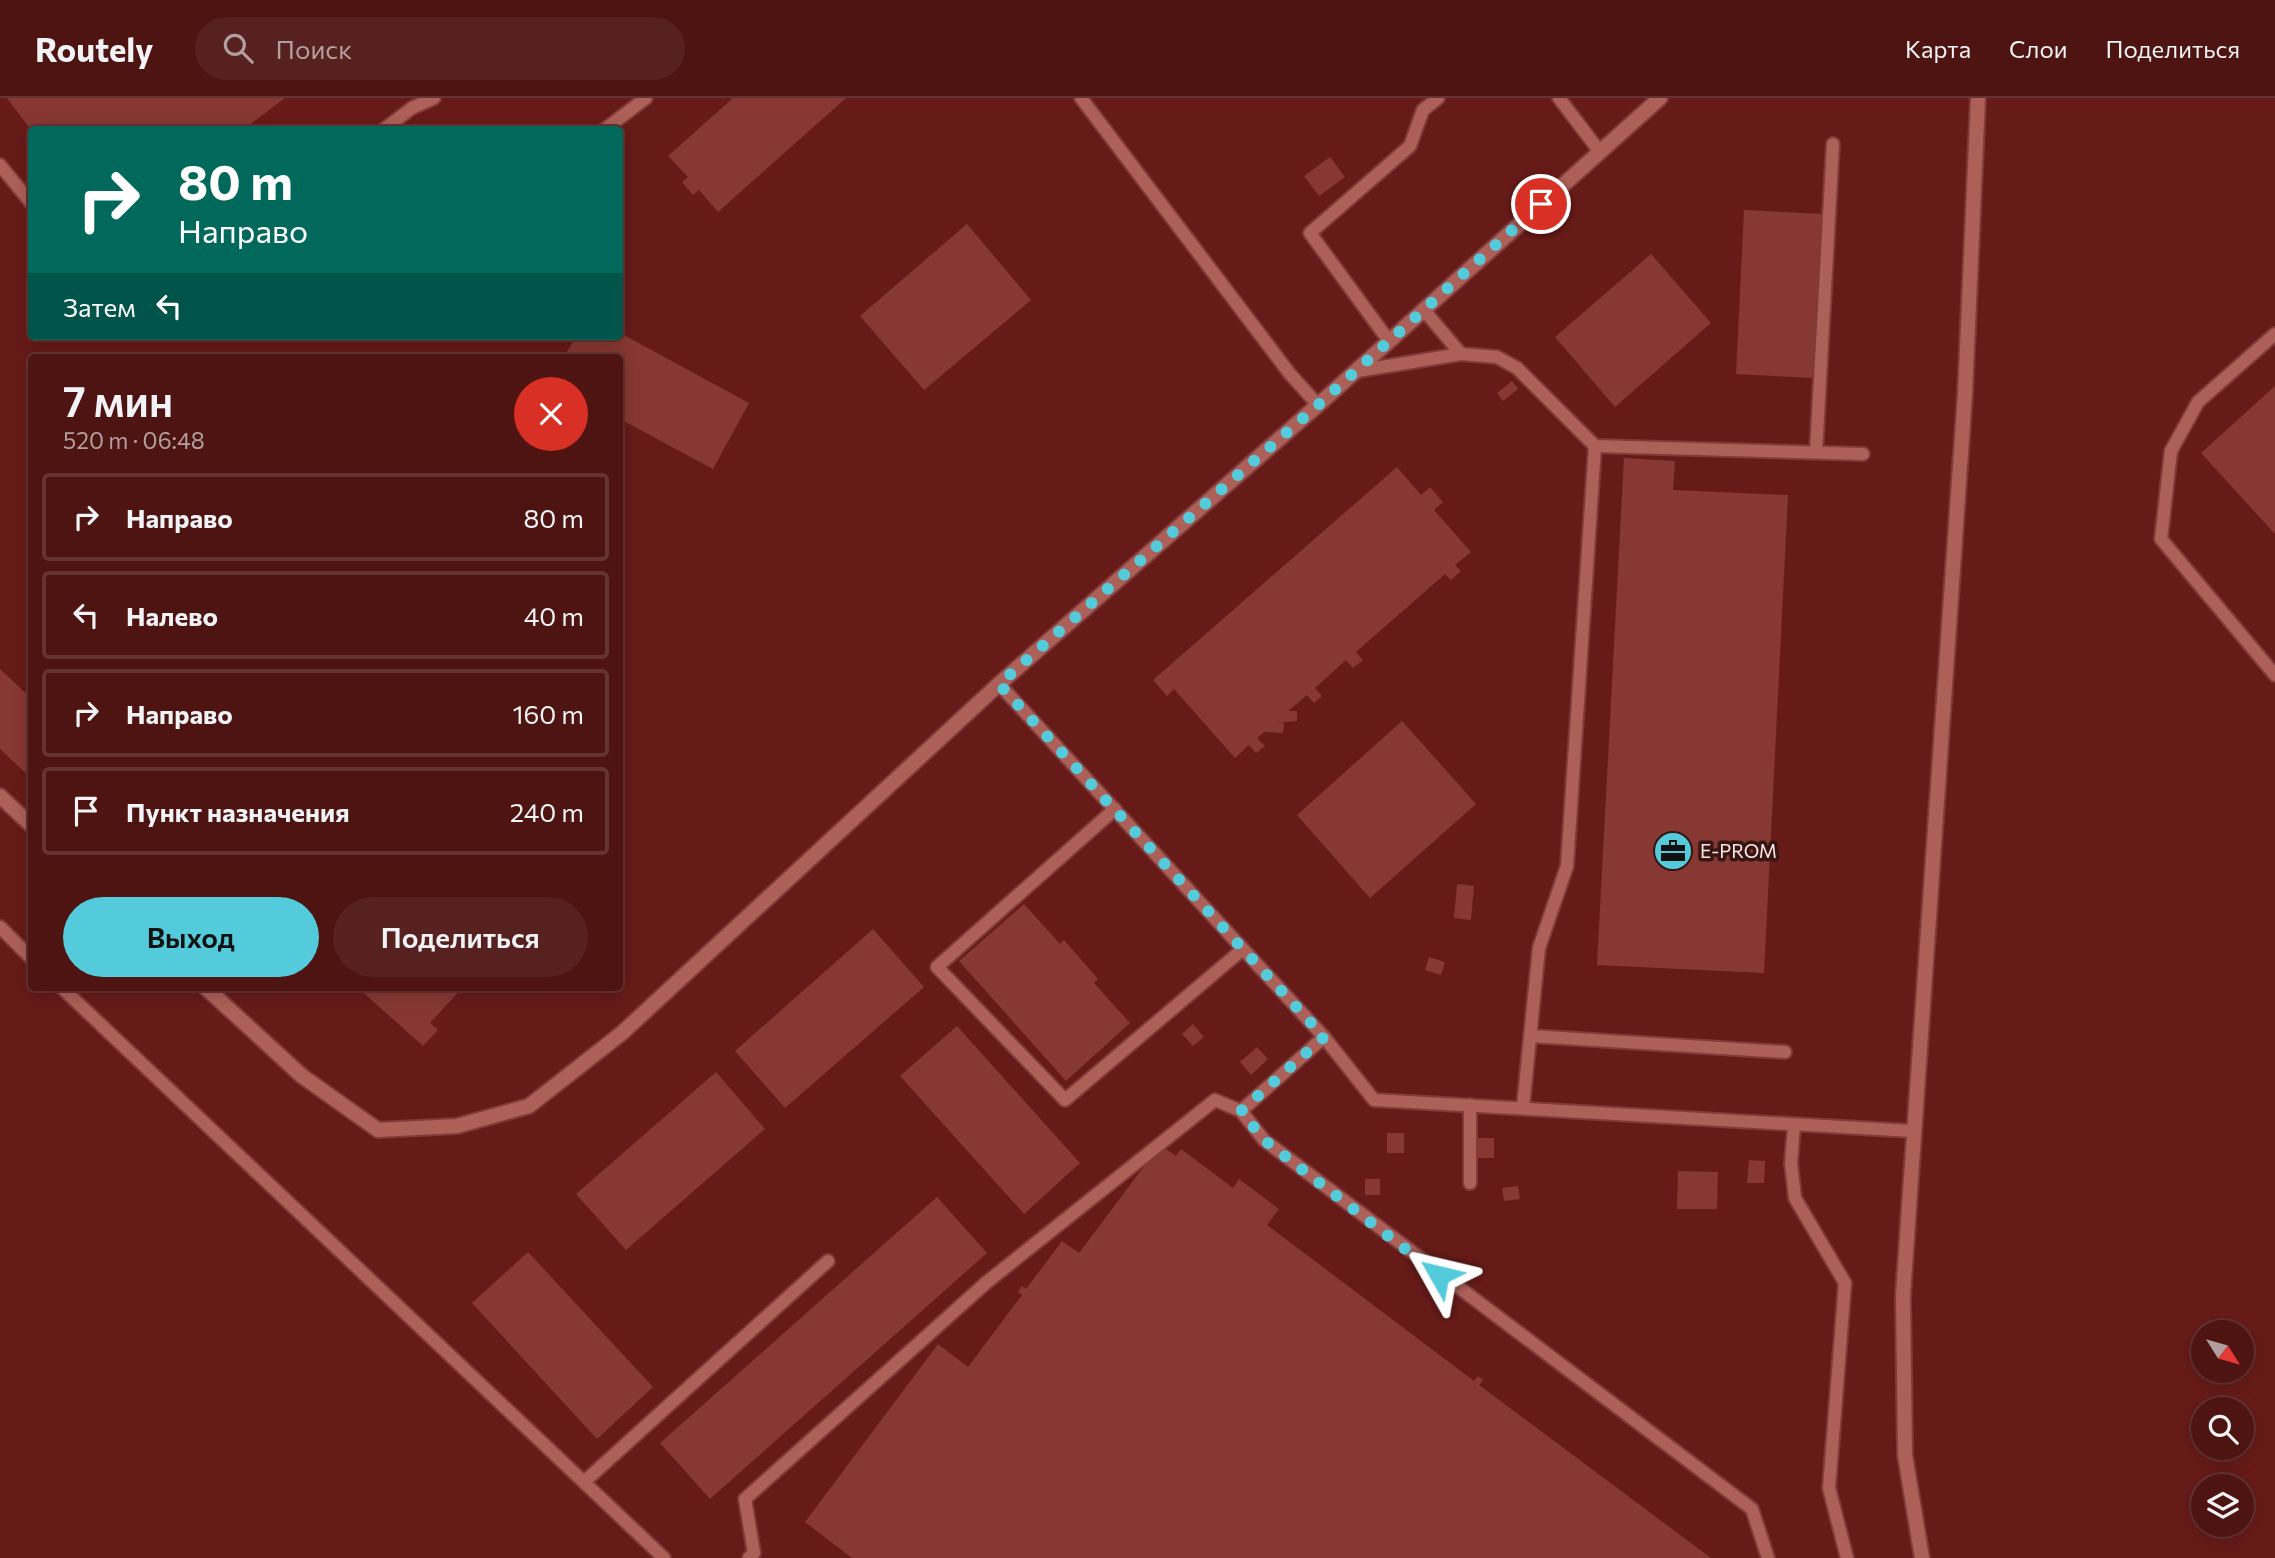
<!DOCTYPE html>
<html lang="ru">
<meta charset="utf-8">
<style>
:root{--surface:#4d1412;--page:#572120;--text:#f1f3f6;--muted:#b39e9f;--line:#643332;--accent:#53cbda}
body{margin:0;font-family:Commissioner,sans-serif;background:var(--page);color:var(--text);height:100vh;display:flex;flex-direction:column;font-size:26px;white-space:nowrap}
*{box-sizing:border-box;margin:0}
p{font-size:23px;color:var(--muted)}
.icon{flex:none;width:38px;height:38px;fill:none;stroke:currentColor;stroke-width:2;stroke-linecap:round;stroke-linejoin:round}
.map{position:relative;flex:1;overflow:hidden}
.panel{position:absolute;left:28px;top:256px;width:595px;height:637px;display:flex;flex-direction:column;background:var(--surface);border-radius:7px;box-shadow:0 4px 18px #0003,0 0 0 2px var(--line)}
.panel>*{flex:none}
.banner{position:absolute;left:28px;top:28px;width:595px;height:214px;border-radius:7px;box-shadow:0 4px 18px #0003,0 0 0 2px var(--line);background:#00695c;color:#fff;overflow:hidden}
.needle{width:46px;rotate:127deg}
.buttons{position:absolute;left:2191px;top:1222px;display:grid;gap:14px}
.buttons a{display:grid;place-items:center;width:63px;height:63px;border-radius:50%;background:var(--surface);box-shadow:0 4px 18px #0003,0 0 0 2px var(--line);font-size:35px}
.pin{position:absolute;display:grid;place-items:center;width:60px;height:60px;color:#fff;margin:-30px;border:4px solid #fff;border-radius:50%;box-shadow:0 2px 7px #0007}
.me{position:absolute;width:77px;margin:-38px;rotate:307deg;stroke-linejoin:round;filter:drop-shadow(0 0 5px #0008)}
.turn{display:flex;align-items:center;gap:24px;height:147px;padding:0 35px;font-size:32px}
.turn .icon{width:91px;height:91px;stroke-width:2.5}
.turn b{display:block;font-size:49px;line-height:60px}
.then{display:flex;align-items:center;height:66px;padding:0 35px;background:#0003;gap:14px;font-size:26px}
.round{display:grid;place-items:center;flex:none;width:74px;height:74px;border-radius:37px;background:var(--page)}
.summary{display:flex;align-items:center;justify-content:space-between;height:119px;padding:0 35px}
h1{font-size:42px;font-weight:600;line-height:52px}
.button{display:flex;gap:14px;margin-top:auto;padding:14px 35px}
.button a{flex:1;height:80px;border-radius:42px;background:var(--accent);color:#111;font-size:28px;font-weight:600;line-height:80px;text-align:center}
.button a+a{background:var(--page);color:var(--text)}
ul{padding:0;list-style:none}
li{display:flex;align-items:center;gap:21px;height:88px;margin:0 14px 10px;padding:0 21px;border:4px solid var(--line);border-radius:7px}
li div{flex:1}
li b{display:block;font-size:26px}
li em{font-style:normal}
header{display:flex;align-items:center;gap:42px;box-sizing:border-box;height:98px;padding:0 35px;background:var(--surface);border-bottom:2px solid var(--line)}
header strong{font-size:33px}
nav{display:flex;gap:38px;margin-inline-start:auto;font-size:24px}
.search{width:490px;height:63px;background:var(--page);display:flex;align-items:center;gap:18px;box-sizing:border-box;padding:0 24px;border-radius:38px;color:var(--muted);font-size:26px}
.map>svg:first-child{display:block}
</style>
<header>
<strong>Routely</strong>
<div class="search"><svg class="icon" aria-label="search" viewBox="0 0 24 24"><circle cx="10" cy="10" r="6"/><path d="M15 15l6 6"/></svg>Поиск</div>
<nav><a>Карта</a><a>Слои</a><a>Поделиться</a></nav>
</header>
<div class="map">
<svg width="2275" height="1460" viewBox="0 0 2275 1460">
<rect width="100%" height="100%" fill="#671b18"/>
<g fill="#873832">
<path d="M7,0H285L243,32H31Z"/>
<path d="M733,0H846L718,114L699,92L693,97L682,84L688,79L668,58Z"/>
<path d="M1330,59L1345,79L1319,98L1304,78Z"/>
<path d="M1744,112L1822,116L1814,280L1736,276Z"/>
<path d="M967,126L1031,202L924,292L860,218Z"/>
<path d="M1651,156L1711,225L1615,309L1555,239Z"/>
<path d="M620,235L749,305L713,371L620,321V259H564L576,238H620Z"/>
<path d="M1512,283L1518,291L1503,303L1497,295Z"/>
<path d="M2275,288V436L2201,355Z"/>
<path d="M1624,360L1675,363L1673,392L1788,397L1764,875L1597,867Z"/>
<path d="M1397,369L1421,397L1430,389L1443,404L1434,412L1471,454L1455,467L1461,473L1451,482L1445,476L1356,554L1363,562L1353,570L1346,562L1315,590L1322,598L1314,605L1307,597L1288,613H1297V623L1275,625H1284L1283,635L1264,634L1257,640L1265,648L1256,655L1249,647L1235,660L1174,591L1167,598L1153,582Z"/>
<path d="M0,571L32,601V681L0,651Z"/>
<path d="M1402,623L1476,706L1370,800L1297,717Z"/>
<path d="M1457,786L1474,788L1471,822L1454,820Z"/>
<path d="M1024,806L1060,846L1064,842L1098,881L1094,885L1130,925L1066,983L959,863Z"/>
<path d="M873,831L924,889L785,1010L735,953Z"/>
<path d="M1429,859L1445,864L1441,877L1425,872Z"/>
<path d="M357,889H463L430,925L438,932L423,948Z"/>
<path d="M1193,926L1204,939L1193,948L1182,936Z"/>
<path d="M957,928L1080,1065L1024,1116L900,978Z"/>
<path d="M1257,949L1268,961L1251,977L1240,964Z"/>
<path d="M716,974L765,1031L626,1152L576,1096Z"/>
<rect x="1387" y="1035" width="17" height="20"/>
<rect x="1477" y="1040" width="17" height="20"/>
<path d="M1160,1047L1176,1058L1181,1051L1233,1090L1239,1081L1279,1111L1267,1127L1474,1283L1478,1278L1483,1282L1479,1287L1711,1460H852L805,1424L938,1246L968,1269L1022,1197L1018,1194L1022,1188L1026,1191L1062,1143L1079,1155Z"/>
<path d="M1749,1062L1765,1063L1764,1085H1747Z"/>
<path d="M1678,1073L1718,1074L1717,1111H1677Z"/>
<rect x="1365" y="1081" width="15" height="16"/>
<path d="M1518,1088L1520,1101L1504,1103L1502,1090Z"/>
<path d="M937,1099L987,1155L710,1401L660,1345Z"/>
<path d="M528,1154L653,1289L597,1341L472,1205Z"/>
</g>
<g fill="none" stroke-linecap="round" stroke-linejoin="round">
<defs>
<g id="lane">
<path d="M1081,0L1290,276L1318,307"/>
<path d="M1559,0L1600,54"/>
<path d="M383,32L412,10L434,0"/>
<path d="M604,32L646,0"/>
<path d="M0,67L32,106"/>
<path d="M1423,211L1461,256L1497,259L1517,270L1595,348L1863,356"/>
<path d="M2275,236L2198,304L2171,353L2161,441L2275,577"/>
<path d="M1389,243L1310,135L1410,48L1423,12L1438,0"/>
<path d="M1357,273L1461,256"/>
<path d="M1816,354L1833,46"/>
<path d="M999,586L1324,939L1374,1002L1912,1033"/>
<path d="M1115,711L937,869L1065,1002L1243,851"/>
<path d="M0,829L32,861"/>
<path d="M61,889L664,1460"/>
<path d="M1530,938L1785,954"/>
<path d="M1523,1009L1539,850L1567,768L1595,348"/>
<path d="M1241,1013L1324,939"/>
<path d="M1794,1028L1791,1065L1795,1100L1845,1185L1829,1390L1847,1460"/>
<path d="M1470,1085V1007"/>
<path d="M584,1384L828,1163"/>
<path d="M749,1460L754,1455L745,1401L987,1184L1215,1002L1241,1013L1264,1042L1752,1411L1768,1460"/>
</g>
<g id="street">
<path d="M0,698L32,728"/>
<path d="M205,889L302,978L378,1032L457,1028L529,1008L622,935L999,586L1318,307L1660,0"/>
<path d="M1922,1460L1905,1357L1903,1197L1965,296L1978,0"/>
</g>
</defs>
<use href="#lane" stroke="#7f3b39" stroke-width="16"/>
<use href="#street" stroke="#7f3b39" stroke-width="18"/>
<use href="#lane" stroke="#ad6058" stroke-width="12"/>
<use href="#street" stroke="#ad6058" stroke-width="14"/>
</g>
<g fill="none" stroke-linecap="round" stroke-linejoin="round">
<path stroke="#53cbda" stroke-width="12" stroke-dasharray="0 21.6" d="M1439,1177L1264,1042L1241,1013L1324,939L999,586L1318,307L1541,106"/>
</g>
<defs>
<symbol id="office-disc" viewBox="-11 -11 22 22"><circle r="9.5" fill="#53cbda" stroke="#371512"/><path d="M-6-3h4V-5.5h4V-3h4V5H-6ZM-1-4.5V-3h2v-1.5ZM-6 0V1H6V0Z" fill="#111"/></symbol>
</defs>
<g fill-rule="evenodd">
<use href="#office-disc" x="1651" y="731" width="44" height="44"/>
</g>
<g text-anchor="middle" stroke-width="7" stroke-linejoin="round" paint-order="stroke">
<g font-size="19" fill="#fae6e4" stroke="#371512" text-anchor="start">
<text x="1700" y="760">E-PROM</text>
</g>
</g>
</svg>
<div class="buttons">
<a><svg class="needle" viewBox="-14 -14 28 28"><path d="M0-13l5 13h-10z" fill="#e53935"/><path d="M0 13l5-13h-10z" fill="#b39e9f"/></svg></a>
<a><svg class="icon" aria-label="search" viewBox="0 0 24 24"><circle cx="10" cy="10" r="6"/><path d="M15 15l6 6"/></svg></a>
<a><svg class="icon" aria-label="layers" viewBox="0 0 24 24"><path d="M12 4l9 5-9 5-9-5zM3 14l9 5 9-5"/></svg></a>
</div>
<div class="pin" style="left:1541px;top:106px;background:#d93025"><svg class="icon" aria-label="arrive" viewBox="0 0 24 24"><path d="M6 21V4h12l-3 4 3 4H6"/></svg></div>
<svg class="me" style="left:1439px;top:1177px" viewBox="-20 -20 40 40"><path d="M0-17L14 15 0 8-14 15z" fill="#53cbda" stroke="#fff" stroke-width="4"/></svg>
<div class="banner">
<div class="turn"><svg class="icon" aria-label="right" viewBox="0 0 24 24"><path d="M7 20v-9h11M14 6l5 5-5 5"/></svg><div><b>80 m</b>Направо</div></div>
<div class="then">Затем<svg class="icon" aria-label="left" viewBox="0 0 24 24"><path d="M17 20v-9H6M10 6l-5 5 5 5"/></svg></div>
</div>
<section class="panel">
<div class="summary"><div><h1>7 мин</h1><p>520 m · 06:48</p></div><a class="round" style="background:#d93025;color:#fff"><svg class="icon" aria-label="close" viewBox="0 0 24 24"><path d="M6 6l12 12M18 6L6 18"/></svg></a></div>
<ul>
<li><svg class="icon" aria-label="right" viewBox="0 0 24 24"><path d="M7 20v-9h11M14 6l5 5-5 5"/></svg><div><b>Направо</b></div><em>80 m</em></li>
<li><svg class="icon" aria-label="left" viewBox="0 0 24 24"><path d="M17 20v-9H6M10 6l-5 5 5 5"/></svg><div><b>Налево</b></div><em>40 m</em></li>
<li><svg class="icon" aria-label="right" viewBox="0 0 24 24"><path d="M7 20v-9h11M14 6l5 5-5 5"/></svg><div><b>Направо</b></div><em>160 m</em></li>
<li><svg class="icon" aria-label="arrive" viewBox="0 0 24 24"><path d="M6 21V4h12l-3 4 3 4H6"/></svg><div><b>Пункт назначения</b></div><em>240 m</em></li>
</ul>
<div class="button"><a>Выход</a><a>Поделиться</a></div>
</section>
</div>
